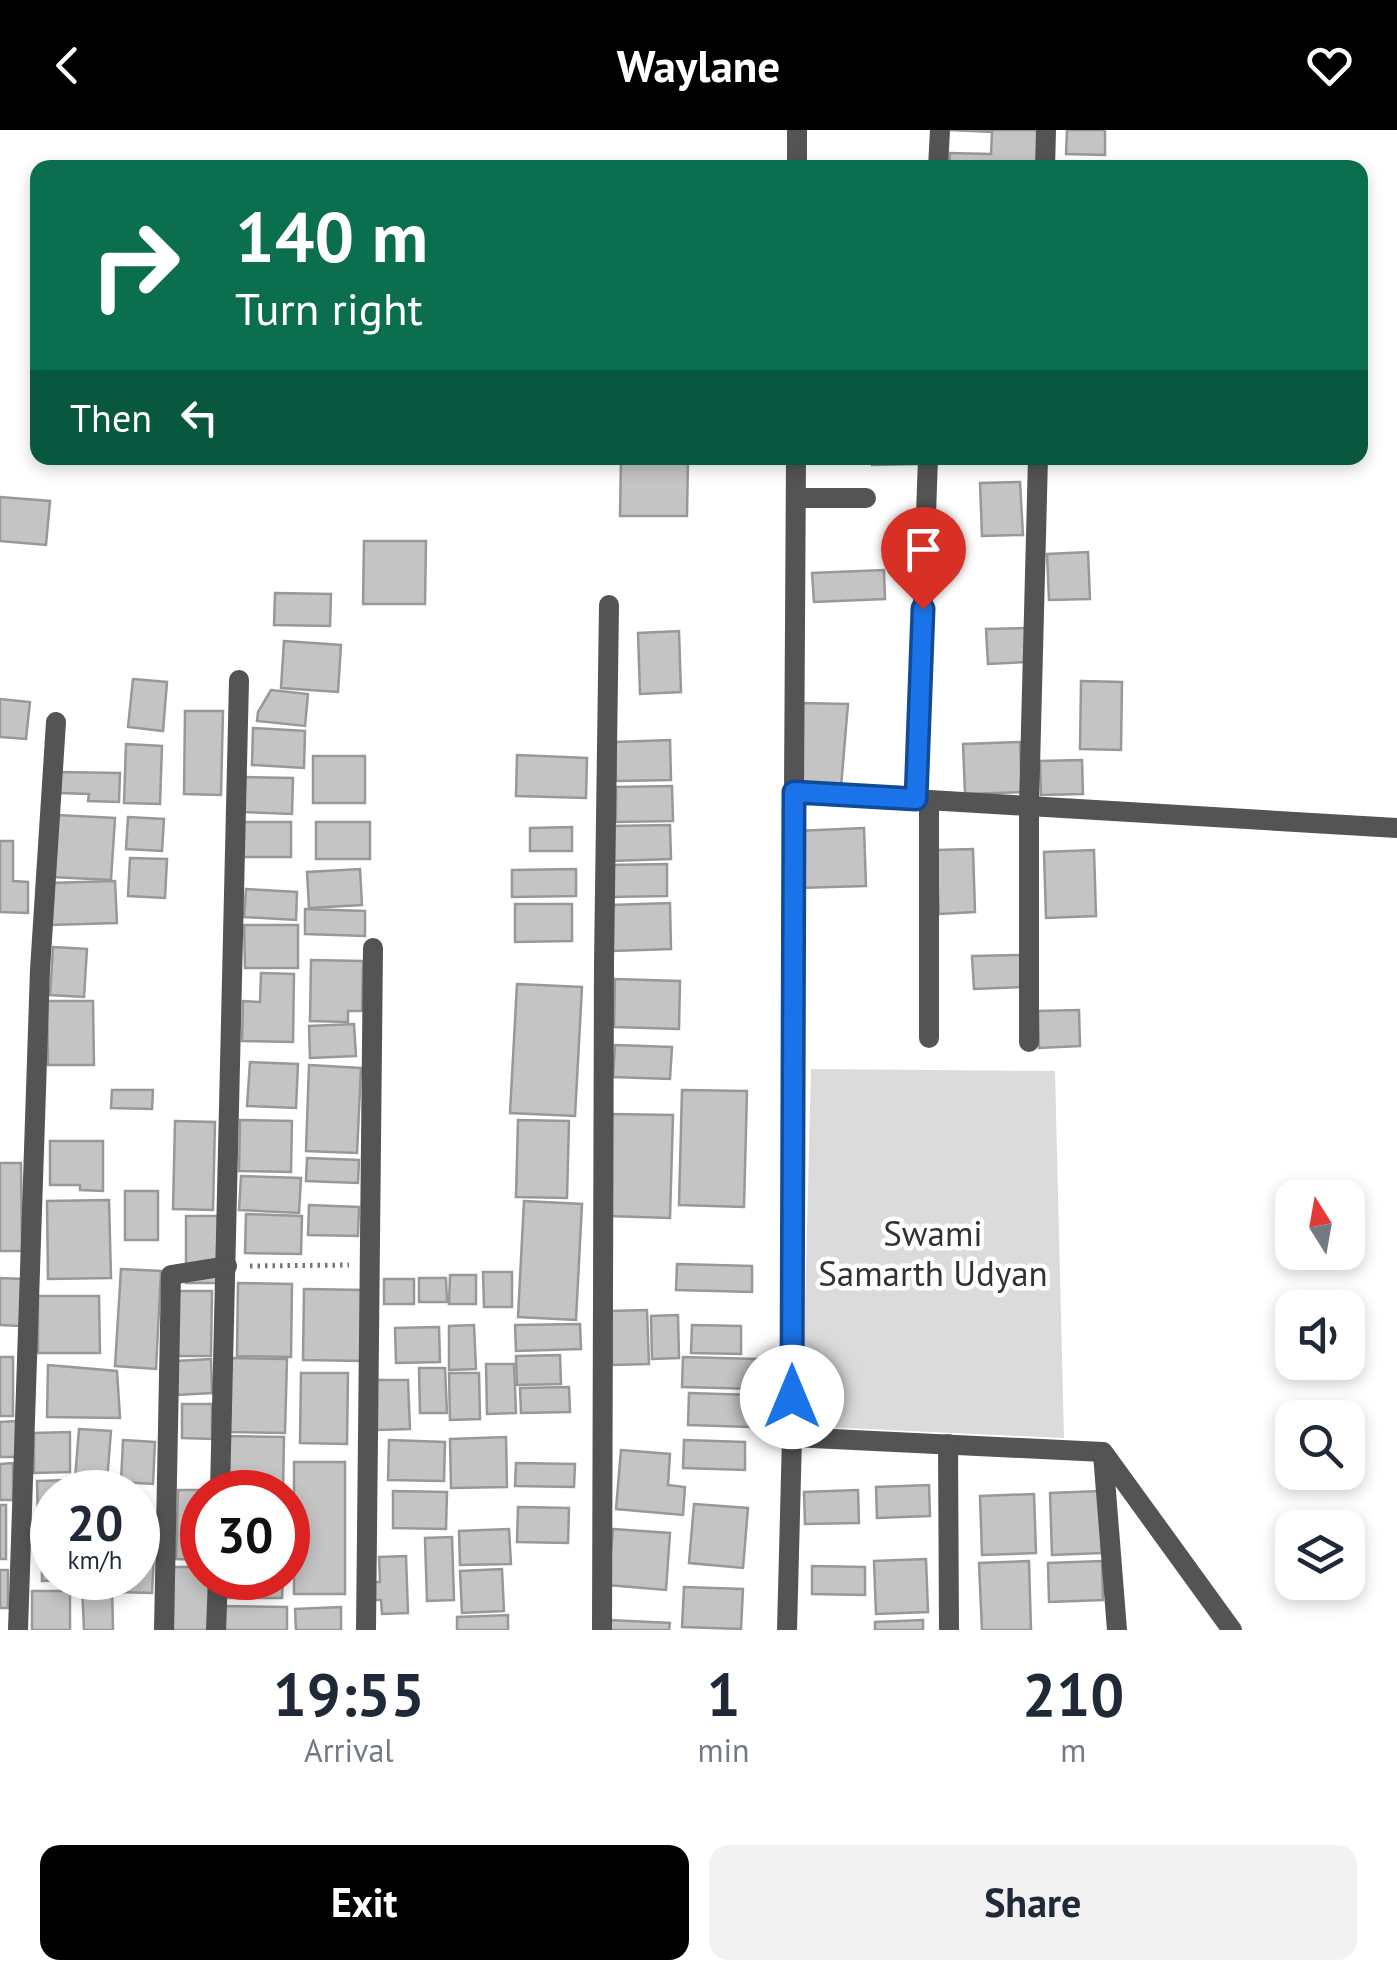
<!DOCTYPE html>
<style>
:root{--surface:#fff;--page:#f2f2f3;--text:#1f2937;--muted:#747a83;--accent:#000}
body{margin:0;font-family:"PT Sans",sans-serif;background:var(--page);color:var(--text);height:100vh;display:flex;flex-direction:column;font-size:38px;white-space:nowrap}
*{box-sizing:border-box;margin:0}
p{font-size:32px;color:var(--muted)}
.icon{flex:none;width:55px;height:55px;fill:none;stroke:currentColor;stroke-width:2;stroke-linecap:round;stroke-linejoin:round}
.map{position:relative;height:1500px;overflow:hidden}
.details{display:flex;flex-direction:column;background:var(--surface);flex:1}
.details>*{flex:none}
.guide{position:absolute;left:30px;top:30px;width:1338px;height:305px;border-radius:20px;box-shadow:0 5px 15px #0003;background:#0b6e4f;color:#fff;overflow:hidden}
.needle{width:65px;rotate:349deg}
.controls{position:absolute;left:1275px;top:1050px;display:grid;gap:20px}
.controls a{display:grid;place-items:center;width:90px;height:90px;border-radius:20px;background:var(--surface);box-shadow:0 5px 15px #0003;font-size:50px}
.speed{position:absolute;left:30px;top:1340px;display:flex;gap:20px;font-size:50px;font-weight:700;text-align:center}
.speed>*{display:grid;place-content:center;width:130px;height:130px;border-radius:50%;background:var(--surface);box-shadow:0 5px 15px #0003;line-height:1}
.speed small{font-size:25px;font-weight:400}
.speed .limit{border:15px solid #d22;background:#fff;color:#111}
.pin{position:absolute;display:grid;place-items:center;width:85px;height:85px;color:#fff;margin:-102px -42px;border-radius:50% 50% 50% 0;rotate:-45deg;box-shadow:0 0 10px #0007}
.pin .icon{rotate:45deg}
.me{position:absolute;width:110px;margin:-55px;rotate:0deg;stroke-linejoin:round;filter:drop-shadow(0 0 8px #0008)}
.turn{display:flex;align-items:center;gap:35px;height:210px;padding:0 40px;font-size:45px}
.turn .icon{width:130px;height:130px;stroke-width:2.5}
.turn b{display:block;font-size:70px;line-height:85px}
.then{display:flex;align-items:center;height:95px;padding:0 40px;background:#0003;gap:20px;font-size:38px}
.eta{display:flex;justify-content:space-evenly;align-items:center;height:170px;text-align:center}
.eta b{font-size:60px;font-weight:800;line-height:70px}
.button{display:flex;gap:20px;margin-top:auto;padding:20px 40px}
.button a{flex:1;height:115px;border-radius:20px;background:var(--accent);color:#fff;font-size:40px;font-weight:800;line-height:115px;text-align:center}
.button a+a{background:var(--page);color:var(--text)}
header{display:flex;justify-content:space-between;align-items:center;height:130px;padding:0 40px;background:var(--accent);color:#fff;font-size:45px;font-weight:800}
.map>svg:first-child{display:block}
</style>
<header><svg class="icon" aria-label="back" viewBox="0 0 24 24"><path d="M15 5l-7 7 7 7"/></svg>Waylane<svg class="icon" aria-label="heart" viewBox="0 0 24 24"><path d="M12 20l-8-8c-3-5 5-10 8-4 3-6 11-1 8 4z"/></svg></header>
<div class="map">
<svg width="1397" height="1500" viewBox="0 0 1397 1500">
<rect width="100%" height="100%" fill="#fff"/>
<path fill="#dbdbdb" d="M811,939L1055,941L1064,1308L802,1296Z"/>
<g fill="#c4c4c4" stroke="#989898" stroke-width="2.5">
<path d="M950,0H1040L1039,33L991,32V38H949L950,23L991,24L992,2Z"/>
<path d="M1067,0H1105V25L1066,24Z"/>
<path d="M621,328H688L687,386H620Z"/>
<path d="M871,328H920V334L872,335Z"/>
<path d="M1020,352L1023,405L982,406L980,353Z"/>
<path d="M0,367L50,371L46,415L0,411Z"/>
<path d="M364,411H426L425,474H363Z"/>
<path d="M1088,422L1090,469L1049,470L1047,424Z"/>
<path d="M884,440L885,469L814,472L812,443Z"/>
<path d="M275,463L331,464L330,496L274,495Z"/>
<path d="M1027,498L1028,532L988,534L986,499Z"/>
<path d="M679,501L681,562L640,564L638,503Z"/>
<path d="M284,511L341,515L338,562L281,558Z"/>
<path d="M133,549L167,552L163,601L128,597Z"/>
<path d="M1081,551L1122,552L1121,620L1080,619Z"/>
<path d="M271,560L308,564L305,596L257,591L258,582Z"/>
<path d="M0,569L30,572L26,609L0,607Z"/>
<path d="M802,573L848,574L841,657L794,653Z"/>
<path d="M185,581H223L221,665L184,664Z"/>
<path d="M253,598L305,601L304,638L252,635Z"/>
<path d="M670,610L671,650L616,651L615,612Z"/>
<path d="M1020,612L1022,662L965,664L963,614Z"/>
<path d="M126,614L162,616L160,674L124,673Z"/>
<path d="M517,625L587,628L586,668L516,666Z"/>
<rect x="313" y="626" width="52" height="47"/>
<path d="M1082,630L1083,664L1041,665L1040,631Z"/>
<path d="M60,642L120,643L119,672L88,671L89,664L60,663Z"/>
<path d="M243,647L293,648L292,684L242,682Z"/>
<path d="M672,656L673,691L616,692V657Z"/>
<path d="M56,685L115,688L111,750L52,747Z"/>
<path d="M128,687L164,689L162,721L126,719Z"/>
<rect x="243" y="692" width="48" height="35"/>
<rect x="316" y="692" width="54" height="37"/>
<path d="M670,695L671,729L611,731L610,696Z"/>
<path d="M572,697V721H530V698Z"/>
<path d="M864,698L866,756L798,758L796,701Z"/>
<path d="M0,711H13V751L28,752V783L0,782Z"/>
<path d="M973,719L975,782L939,784L936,720Z"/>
<path d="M1094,720L1096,786L1046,788L1044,722Z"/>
<path d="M130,728L167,729L165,768L128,766Z"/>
<path d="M667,734V766L609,767V735Z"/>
<path d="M360,739L362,775L309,778L307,742Z"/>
<path d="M576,739V766L512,767V740Z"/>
<path d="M115,751L117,793L50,795L49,753Z"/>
<path d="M246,759L297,762L296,790L244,787Z"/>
<path d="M670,773L671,819L613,821L611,775Z"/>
<path d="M515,774H572V811L515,812Z"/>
<path d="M305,779L365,781V806L305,804Z"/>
<path d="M244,795H298V838H245Z"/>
<path d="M53,817L87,819L84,867L50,865Z"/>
<path d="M1020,825L1022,857L974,859L972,826Z"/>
<path d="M311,830L363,831L362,881H348V892L310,891Z"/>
<path d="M261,843L294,844L293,912L242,911L243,871L260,872Z"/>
<path d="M615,849L680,851L679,899L614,897Z"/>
<path d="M517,854L582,857L575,986L510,983Z"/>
<path d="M47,871H93L94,935H48Z"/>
<path d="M1079,880L1080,916L1039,918L1038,881Z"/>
<path d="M354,894L356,926L310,928L309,896Z"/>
<path d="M615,915L672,917L670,949L613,947Z"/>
<path d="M250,932L298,934L296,978L247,976Z"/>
<path d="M309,935L361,938L357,1023L306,1021Z"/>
<path d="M112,960H153L152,979L111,978Z"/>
<path d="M682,960L747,961L744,1077L679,1075Z"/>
<path d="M610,984L673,985L670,1088L608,1086Z"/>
<path d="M240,990L292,991L291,1042L239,1041Z"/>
<path d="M518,990L569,991L567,1068L516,1067Z"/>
<path d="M175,991L215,992L213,1080L173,1079Z"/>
<path d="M50,1011H103V1061L80,1060V1055H50Z"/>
<path d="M307,1028L359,1030L358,1053L306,1051Z"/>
<path d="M0,1033H21L22,1121H0Z"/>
<path d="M241,1046L301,1048L299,1083L239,1080Z"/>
<rect x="125" y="1061" width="33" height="49"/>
<path d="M109,1070L111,1148L48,1149L47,1071Z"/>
<path d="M524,1071L582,1074L576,1190L518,1187Z"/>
<path d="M309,1075L359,1077L358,1106L308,1105Z"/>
<path d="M246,1084L302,1086L301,1124L245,1123Z"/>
<rect x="186" y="1086" width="32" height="67"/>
<path d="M677,1134L752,1136V1162L676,1160Z"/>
<path d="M121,1139L161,1141L156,1239L115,1236Z"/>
<path d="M483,1142H512V1177H484Z"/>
<path d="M450,1145H476V1174H449Z"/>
<path d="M0,1148L23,1149L20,1196L0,1195Z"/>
<path d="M419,1148H446L447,1172H419Z"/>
<rect x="384" y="1149" width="30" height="25"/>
<path d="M238,1153L292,1154L291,1227L237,1226Z"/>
<path d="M304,1159L366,1160L364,1231L303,1230Z"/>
<path d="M177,1161H212L211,1226H176Z"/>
<path d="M38,1166H99L100,1223H38Z"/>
<path d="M647,1180L649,1234L612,1235L610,1181Z"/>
<path d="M678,1185L679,1228L652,1229L651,1186Z"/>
<path d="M580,1194L581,1219L516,1221L515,1195Z"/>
<path d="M474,1195L476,1239L449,1240V1196Z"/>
<path d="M692,1195L741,1196V1224L691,1223Z"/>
<path d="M439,1197L440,1232L396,1233L395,1198Z"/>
<path d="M560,1225L561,1254L517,1255L516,1226Z"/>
<rect x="0" y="1227" width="13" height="59"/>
<path d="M683,1227L757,1229L756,1259L682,1257Z"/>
<path d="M231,1228L287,1229L285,1303L230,1302Z"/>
<path d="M211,1229L212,1263L177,1265L176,1231Z"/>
<path d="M486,1234H514L516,1283L487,1284Z"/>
<path d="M48,1235L117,1241L120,1288L47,1287Z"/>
<path d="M419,1238H445L447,1283H420Z"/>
<path d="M301,1243H348L347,1314L300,1313Z"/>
<path d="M449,1243H479L480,1289L450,1290Z"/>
<path d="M376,1250H408L410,1299L377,1300Z"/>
<path d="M569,1257L570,1282L521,1283L520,1258Z"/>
<path d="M689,1263L752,1265L751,1297L688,1295Z"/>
<path d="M182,1274H212V1309L182,1308Z"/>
<path d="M16,1291V1327H0V1292Z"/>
<path d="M79,1299L111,1301L107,1351L75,1349Z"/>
<path d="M70,1302V1342L34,1343V1303Z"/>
<path d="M225,1306L284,1307L283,1362L224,1361Z"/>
<path d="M506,1307L507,1357L451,1358L450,1309Z"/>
<path d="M123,1310L155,1312L153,1354L121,1352Z"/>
<path d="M389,1310L445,1312L444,1351L388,1350Z"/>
<path d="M684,1310L745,1312V1340L683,1338Z"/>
<path d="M621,1320L670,1324L668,1355L685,1357L683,1385L616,1379Z"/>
<rect x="294" y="1332" width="51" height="132"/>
<path d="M13,1333V1370H0V1334Z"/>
<path d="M516,1333L575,1334L574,1357L515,1356Z"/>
<path d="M69,1350V1362H52V1389L38,1390L37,1351Z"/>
<path d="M929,1355L930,1386L877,1388L876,1357Z"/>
<path d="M178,1360H213L202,1362V1430L176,1429Z"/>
<path d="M858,1360L859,1393L805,1394L804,1362Z"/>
<path d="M393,1361L447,1362L446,1399L393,1398Z"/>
<path d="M1100,1361L1102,1423L1052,1425L1050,1363Z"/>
<path d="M1034,1364L1036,1423L982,1425L980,1366Z"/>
<path d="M694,1374L748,1378L743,1438L689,1433Z"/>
<rect x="0" y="1375" width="6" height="54"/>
<path d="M518,1377L569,1378L568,1413L517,1412Z"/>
<path d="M509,1399L511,1434L460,1435L459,1401Z"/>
<path d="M613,1399L670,1403L666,1460L608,1455Z"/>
<path d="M42,1404H52V1448L78,1450L42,1451Z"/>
<path d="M452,1407L454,1470L427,1471L425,1408Z"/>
<path d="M138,1425L154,1426L152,1463L116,1462L117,1448H138Z"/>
<path d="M406,1426L408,1483L382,1484L381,1470H372V1452H380L379,1427Z"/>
<path d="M926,1429L928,1482L876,1484L874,1431Z"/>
<path d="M1029,1431L1031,1500H982L979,1433Z"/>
<path d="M1102,1431L1103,1470L1049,1472L1048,1433Z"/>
<path d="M812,1436L865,1437V1465L812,1464Z"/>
<path d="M173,1437H202V1448H209V1500H173Z"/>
<path d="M502,1439L504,1481L462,1483L460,1441Z"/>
<rect x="0" y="1440" width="8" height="38"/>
<path d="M225,1448H283L282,1468H225Z"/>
<path d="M112,1455L113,1500H84L82,1456Z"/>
<path d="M684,1457L743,1459L741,1499L682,1497Z"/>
<rect x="32" y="1461" width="38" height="39"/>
<path d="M225,1476L287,1477V1500H225Z"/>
<path d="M341,1477V1500H296L295,1479Z"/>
<path d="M508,1485V1500H457V1487Z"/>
<path d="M609,1490L670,1493L669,1500H608Z"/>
<path d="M923,1490V1500H875V1492Z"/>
</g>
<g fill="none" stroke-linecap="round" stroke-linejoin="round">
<path stroke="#767676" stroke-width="5" stroke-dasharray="2.5 5" stroke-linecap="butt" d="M250,1136L349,1135"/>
<g stroke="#545454" stroke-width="20">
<path d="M797,38V0"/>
<path d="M938,38L940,0"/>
<path d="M1045,38L1046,0"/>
<path d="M796,328L794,662L1397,698"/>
<path d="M796,368H866"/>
<path d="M916,669L928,328"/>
<path d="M929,670V908"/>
<path d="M1029,912V676L1038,328"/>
<path d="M792,1307L1103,1322L1232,1500"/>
<path d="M948,1314L949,1500"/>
<path d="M1103,1324L1117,1500"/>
<path d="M220,1362L239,550"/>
<path d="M18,1500L40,840L56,592"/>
<path d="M164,1500L171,1145L227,1136"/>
<path d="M216,1500L218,1448"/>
<path d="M366,1500L373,818"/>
<path d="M602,1500L604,833L609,475"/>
<path d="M787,1500L792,1307L794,662"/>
</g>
</g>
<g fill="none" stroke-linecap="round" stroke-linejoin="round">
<defs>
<path id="route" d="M792,1267L794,662L916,669L923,479"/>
</defs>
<use href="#route" stroke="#114b97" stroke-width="25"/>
<use href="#route" stroke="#1a73e8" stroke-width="18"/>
</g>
<g text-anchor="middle" stroke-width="9" stroke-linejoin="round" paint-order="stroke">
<g font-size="35" fill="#323232" stroke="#fff">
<text x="933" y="1116">Swami<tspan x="933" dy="40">Samarth Udyan</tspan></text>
</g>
</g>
</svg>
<div class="controls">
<a><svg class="needle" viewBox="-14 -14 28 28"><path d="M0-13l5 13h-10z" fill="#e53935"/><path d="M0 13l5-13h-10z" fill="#747a83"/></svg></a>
<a><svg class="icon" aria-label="sound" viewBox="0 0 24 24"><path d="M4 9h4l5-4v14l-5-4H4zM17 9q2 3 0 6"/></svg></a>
<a><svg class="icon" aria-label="search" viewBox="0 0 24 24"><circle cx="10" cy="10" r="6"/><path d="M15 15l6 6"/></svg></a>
<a><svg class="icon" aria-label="layers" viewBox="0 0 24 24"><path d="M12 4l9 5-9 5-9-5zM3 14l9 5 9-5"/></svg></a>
</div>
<div class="speed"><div>20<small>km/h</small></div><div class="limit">30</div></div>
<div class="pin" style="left:923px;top:479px;background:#d93025"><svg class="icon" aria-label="arrive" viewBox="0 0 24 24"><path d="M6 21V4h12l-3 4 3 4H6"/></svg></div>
<svg class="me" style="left:792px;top:1267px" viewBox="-20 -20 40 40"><circle r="19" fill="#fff"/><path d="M0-13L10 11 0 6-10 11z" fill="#1a73e8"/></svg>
<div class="guide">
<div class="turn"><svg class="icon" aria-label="right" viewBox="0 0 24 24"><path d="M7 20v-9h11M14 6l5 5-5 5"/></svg><div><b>140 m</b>Turn right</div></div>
<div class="then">Then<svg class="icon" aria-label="left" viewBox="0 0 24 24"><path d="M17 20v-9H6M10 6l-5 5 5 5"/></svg></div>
</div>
</div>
<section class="details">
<div class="eta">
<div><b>19:55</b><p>Arrival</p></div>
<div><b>1</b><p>min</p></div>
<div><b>210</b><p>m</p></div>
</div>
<div class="button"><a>Exit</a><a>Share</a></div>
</section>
